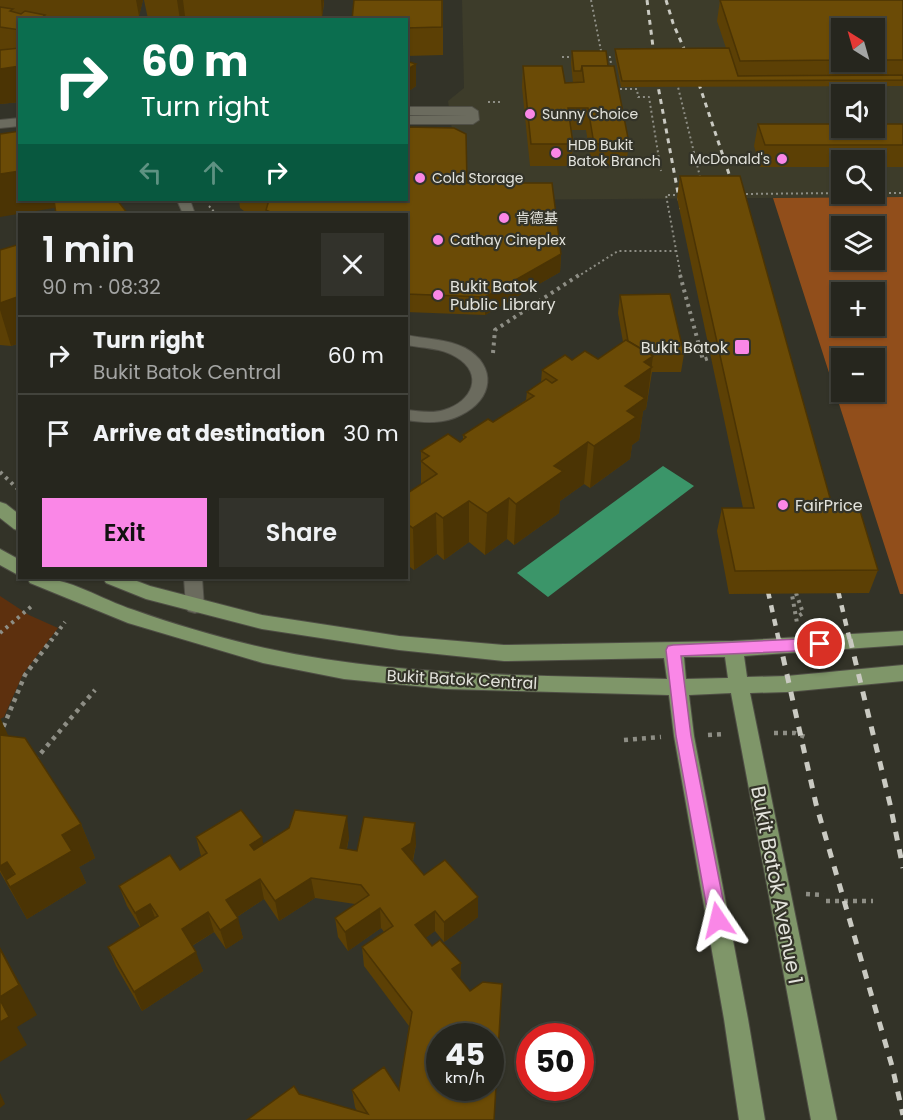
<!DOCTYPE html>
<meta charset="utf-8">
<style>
:root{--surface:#26261e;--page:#32322b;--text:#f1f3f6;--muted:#a4a5a4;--line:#42433c;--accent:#fa87e7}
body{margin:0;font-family:Poppins,"Noto Sans SC",sans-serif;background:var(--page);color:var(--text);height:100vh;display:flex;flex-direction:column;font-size:22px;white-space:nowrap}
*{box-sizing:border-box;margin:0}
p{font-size:20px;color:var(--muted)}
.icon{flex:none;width:33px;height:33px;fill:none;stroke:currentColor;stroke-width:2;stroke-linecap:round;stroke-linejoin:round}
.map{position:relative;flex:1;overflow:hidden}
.sheet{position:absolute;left:18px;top:213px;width:390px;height:366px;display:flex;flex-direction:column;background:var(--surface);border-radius:0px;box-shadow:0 2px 4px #0004,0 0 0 2px var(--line)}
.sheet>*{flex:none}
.guide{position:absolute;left:18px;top:18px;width:390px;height:183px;border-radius:0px;box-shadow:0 2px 4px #0004,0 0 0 2px var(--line);background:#0b6e4f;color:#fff;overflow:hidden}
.needle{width:39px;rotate:323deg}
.tools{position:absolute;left:831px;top:18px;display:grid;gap:12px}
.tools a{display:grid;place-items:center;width:54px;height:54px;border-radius:0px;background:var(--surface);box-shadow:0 2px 4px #0004,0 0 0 2px var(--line);font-size:30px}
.speed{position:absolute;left:426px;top:1023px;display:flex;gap:12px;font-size:30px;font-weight:700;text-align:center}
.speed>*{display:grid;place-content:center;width:78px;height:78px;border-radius:50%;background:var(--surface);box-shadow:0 2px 4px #0004,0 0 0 2px var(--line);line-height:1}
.speed small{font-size:15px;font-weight:400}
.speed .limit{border:9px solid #d22;background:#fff;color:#111}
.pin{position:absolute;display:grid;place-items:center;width:51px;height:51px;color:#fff;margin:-26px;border:3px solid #fff;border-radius:50%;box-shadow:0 2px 6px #0007}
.me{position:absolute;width:66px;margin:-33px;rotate:350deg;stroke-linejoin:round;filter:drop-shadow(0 0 4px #0008)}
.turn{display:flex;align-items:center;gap:21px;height:126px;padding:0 24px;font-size:27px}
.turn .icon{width:78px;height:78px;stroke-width:2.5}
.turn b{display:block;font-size:42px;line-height:51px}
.lanes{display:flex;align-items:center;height:57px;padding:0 24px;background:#0003;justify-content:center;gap:30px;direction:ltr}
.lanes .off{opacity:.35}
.round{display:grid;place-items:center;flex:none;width:63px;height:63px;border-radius:0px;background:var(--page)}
.overview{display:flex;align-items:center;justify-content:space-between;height:102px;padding:0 24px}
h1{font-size:36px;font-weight:600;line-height:45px}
.button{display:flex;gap:12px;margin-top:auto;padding:12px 24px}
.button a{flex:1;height:69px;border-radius:0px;background:var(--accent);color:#111;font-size:24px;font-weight:600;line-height:69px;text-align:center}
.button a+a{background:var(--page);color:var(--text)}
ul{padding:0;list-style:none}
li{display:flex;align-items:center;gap:18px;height:78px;padding:0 24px;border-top:2px solid var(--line)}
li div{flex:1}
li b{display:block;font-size:22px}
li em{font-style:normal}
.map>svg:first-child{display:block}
</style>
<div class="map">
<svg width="903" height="1120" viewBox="0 0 903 1120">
<rect width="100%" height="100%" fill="#333328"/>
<path fill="#3d3c2a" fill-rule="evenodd" d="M462,0H903V197L467,200L454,145L448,101L464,88ZM842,28H874V62H842ZM842,94H874V128H842ZM842,160H874V194H842Z"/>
<path fill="#5d300e" d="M0,596L29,615L58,628L23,674L4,717L0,719Z"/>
<path fill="#914e1b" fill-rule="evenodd" d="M903,197V594H900L773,198ZM842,226H874V260H842ZM874,292V326H842V292ZM874,358V392H842V358Z"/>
<path fill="#3b9569" d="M663,466L694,486L548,597L517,573Z"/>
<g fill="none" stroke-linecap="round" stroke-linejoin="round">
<defs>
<g id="minor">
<path d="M406,107H472L478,111L479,120L473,124H406V116H466L406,115Z"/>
<path d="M20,118V126L0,128V120Z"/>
<path d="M177,200H190L195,214H183Z"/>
<path d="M406,335C425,339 448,339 465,348C498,366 493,400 461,415C444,424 425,423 406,420V410C418,411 432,414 444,410C472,402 485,374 456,357C442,348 423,348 406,345Z"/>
<path d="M184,578H202L204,606L202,611L195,613L188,611L186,606Z"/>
</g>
<g id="major">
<path d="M0,502L6,504L20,515V531L14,529L0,518Z"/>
<path d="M0,549L20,560V576L0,565Z"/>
<path d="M27,578C65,574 99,599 134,610C176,625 221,638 265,648C397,677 532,675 667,679L664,658L504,661L399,650L262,629L146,599L106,583L103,578H129L150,586L262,615L399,636L504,645L733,641L903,631V645L744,656L747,677L787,676L903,665V681L787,692L750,693L837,1120H811L731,693L689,695L694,736L748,1019L765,1120H739L724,1019L674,736L669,695L446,689L344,679L263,663L128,623L30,583ZM684,657H725L728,678L686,679Z"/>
</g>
</defs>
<use href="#minor" stroke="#4f4e45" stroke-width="2"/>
<use href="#major" stroke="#4f4e45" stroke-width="2"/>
<g stroke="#8e8e85" stroke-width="2" stroke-dasharray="2 3" stroke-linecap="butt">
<path d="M591,0L602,56"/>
<path d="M562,57H576"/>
<path d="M604,57H610L612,70"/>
<path d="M677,83L701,181"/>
<path d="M615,89H637L638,97H649L661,171"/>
<path d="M488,102H500"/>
<path d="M874,193H903"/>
<path d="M741,194L842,193"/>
<path d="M680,195H666L681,277"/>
<path d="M209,206L216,214"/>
<path d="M577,277L618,251H676"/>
</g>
<g stroke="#8e8e85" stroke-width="4" stroke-dasharray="3 4.5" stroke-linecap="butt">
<path d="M680,275L703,360L715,356"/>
<path d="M493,353L495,330L579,275"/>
<path d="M0,472L20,491"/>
<path d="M791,589L797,623"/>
<path d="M796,593L803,613L797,617"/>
<path d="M0,633L33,605"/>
<path d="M51,641L65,622"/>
</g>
<g stroke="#8e8e85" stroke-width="4.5" stroke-dasharray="4 5" stroke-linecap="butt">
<path d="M774,733H795L808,738"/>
<path d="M0,735L25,675L52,639"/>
<path d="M708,735L724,734"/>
<path d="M624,740L661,737"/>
<path d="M35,760L95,690"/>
<path d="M806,894L824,895"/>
<path d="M826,901H873"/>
</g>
<use href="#minor" fill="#6b6b5e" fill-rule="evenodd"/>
<use href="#major" fill="#7f9669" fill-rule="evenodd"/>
<g stroke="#cacac2" stroke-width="3" stroke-dasharray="5 5" stroke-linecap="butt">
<path d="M647,0L658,86L681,209"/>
<path d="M666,0L673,23L699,84L735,192"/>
</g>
<g stroke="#cacac2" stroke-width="4.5" stroke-dasharray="7 7" stroke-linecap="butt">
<path d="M765,578L779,641"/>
<path d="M835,578L850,641"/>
</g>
<g stroke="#cacac2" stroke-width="5" stroke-dasharray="9 9" stroke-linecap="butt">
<path d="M779,639L816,804L892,1066L903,1115"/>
<path d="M850,639L890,804L903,868"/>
</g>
</g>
<g fill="#5c4005" fill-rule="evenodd">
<path d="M0,0H143L139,16H45L20,20V102L0,104Z"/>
<path d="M144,0H324V4L322,17L185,16L184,19L276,20H144L148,19Z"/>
<path d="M443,0V55L406,56V20Z"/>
<path d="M720,0H903V86L621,87L615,55V49L726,48L717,21ZM842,28H874V62H842Z"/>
<path d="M572,51L608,66L629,143L626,166H592L586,130H571L573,144L571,166H530L522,87L523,66L565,83H573L571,63Z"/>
<path d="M406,61L416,64V86L409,91H406Z"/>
<path d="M758,124H903V167H874V160H842V167H760L754,146Z"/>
<path d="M680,176L832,505L878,570L869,593L729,594L717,531L722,508H743L677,198Z"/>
<path d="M467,183L561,254L560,272L485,315L406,312V214H248L240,208L239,200H406Z"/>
<path d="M20,244V343L11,346L0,345V250Z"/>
<path d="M620,295L684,354L681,372H652L646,409L643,411L639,440L632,445L630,459L590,488L584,484L560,501L559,513L514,545L507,539L485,555L469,542L444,560L437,554L414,570L406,564V494L421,484V451L460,442L463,440V435L493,422L526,400L527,392L541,382L542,370L572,360L598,359L623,342L618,313Z"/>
<path d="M0,718L8,736L81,824L95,858L79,867L86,883L27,919L0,872Z"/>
<path d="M196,837L263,844L349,837L347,849L357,851L416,844L413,861L424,875L478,917L444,942L435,931L425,938L432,946L461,963L460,979L494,1120H247L299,1094L357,1111L355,1107L352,1090H399L409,1026L364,966L362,947L384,932L381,928L348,951L338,937L335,918L355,904L315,898L279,921L264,899L237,917L243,938L226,949L214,932L192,946L203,971L142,1011L116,966L108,947L140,927L127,906L119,886L180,870L201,856Z"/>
</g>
<g fill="#4b3404">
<path d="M136,0H143L139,16Z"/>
<path d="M177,0H183L185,16L184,20H180Z"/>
<path d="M321,0H324L322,17Z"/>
<path d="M45,15L46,20H39Z"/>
<path d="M416,64V86L409,91L408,69Z"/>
<path d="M20,66V102L0,104V69Z"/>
<path d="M20,171V200H84V203L0,217V174Z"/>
<path d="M561,254L560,272L485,315V297Z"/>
<path d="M20,296V343L11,346L0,310V303Z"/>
<path d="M653,356L646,409L643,411L639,440L632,445L630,459L590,488L594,446L625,386L644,362Z"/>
<path d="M588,442L584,484L560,501L559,513L514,545L516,504L554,466Z"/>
<path d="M509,498L507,539L485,555L487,513Z"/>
<path d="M469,501V542L444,560L443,518Z"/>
<path d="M436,513L437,554L414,570L413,528Z"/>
<path d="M0,718L15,750L0,755Z"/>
<path d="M347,816L349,837L342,869L340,848Z"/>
<path d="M415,823L416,844L412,863L402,849Z"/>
<path d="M81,824L95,858L79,867L86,883L27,919L0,870V866L7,862L18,882L62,835Z"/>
<path d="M262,837L266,858L254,865L250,845Z"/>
<path d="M311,878L315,898L279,921L275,901Z"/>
<path d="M260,879L264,899L232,920L226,900Z"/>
<path d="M478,897V917L444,942V922Z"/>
<path d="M150,904L157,923L143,932L135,913Z"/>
<path d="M380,908L381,928L348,951L345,932Z"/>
<path d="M435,911V931L416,945L415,925Z"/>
<path d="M208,912L214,932L188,948L182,929Z"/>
<path d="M238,918L243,938L226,949L220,930Z"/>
<path d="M0,947L37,1015L17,1027L27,1045L0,1062Z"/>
<path d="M196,952L203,971L142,1011L134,992Z"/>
<path d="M461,963L460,982L452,969Z"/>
<path d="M0,1093L5,1104L0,1108Z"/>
</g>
<g fill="#6b4b06" stroke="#4b3404" stroke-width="1.5" fill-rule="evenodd">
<path d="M354,0H442V27L406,28V20H352Z"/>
<path d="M720,0H903V60H874V28H842V60L740,61Z"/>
<path d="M0,7L13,9L10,11L21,14L25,11L45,15L39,20H20V30L0,27Z"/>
<path d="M276,18V20H178V19Z"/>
<rect x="288" y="18" width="26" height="2"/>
<path d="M20,48V66L0,69V50Z"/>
<path d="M729,48L738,76L903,75V80L622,81L615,49Z"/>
<path d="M572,51H606L608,66H582L581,71H574Z"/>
<path d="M406,61L416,64L408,69H406Z"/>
<path d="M523,66H562L565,83L584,82L582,66H614L629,143L594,144L588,108H568L573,144H531Z"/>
<path d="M758,124H842V128H874V124H903V145H765Z"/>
<path d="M406,127L454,128L466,134L467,183H552L561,254L485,297L406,294V214H274L266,210L269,200H249H406Z"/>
<path d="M20,131V171L0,174V134Z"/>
<path d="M680,176H740L832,505L858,504L878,570L735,571L722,508H754Z"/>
<path d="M54,200H117L128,214H56Z"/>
<path d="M20,244V296L0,303V250Z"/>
<path d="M670,294L684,354H650L628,341L620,295Z"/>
<path d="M626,340L653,356L644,362L652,367L625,386L645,398L627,411L636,417L594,446L588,442L554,466L563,471L516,504L509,498L487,513L469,501L443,518L436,513L413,528L406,523V494L437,474L421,461L429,456L421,451L448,434L460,442L466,437L463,435L488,419L493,422L534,396L527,392L546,379L552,383L557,380L542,370L565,355L572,360L585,351L598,359Z"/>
<path d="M0,735L25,738L81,824L62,835L72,851L10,887L6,880L15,874L7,862L0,866Z"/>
<path d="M241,810L262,837L250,845L254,850L289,828L295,810L347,816L340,848L357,851L364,817L415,823L411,843L402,849L424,875L445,860L478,897L444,922L435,911L415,925L432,946L440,940L461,963L452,969L470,991L483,982L502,984L494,1120H247L294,1086L299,1094L368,1114L352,1090L384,1067L399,1090L412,1012L362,947L393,926L380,908L345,932L335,918L369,895L361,885L311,878L275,901L260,879L226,900L238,918L220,930L208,912L182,929L196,952L134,992L108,947L158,916L150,904L135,913L119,886L170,855L180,870L207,853L196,837ZM440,1036H490V1088H440Z"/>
<path d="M0,949L19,985L0,997Z"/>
<path d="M0,1000L9,1017L0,1022Z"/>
</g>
<path fill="#fa87e7" stroke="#a25896" stroke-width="1.5" d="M820,638L825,640L827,644L825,648L820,650L681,656L691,736L727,920L724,926L718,928L712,926L709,920L676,736L666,650L668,646L673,645Z"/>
<g fill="#fa87e7" stroke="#333328" stroke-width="2">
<circle cx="530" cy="114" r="6"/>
<circle cx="556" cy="153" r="6"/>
<circle cx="782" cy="159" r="6"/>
<circle cx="420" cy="178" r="6"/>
<circle cx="504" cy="218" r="6"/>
<circle cx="438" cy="240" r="6"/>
<circle cx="438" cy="295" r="6"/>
<rect x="734" y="339" width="16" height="16" rx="3"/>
<circle cx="783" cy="505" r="6"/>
</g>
<g text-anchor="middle" stroke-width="4.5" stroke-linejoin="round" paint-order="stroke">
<g font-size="14" fill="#e3e3dc" stroke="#333328" text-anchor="start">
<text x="542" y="119">Sunny Choice</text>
<text x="568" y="150">HDB Bukit<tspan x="568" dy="16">Batok Branch</tspan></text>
<text x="770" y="164" text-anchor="end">McDonald's</text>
<text x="432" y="183">Cold Storage</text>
<text x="516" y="223">肯德基</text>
<text x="450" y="245">Cathay Cineplex</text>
</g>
<g font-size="16" fill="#e3e3dc" stroke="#333328" text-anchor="start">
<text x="450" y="292">Bukit Batok<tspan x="450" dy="18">Public Library</tspan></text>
<text x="728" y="353" text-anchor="end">Bukit Batok</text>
<text x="795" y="511">FairPrice</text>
</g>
<g font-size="16" fill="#e3e3dc" stroke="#333328">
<text transform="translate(462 679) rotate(3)" y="6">Bukit Batok Central</text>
</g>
<g font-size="20" fill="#e3e3dc" stroke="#333328">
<text transform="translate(777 885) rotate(79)" y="7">Bukit Batok Avenue 1</text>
</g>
</g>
</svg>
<div class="tools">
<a><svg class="needle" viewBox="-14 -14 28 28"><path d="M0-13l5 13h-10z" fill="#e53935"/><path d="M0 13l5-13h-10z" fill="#a4a5a4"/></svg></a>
<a><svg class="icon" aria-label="sound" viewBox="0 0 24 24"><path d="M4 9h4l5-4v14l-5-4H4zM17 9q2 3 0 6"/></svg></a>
<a><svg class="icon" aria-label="search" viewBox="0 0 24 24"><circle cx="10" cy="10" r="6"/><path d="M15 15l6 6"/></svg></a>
<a><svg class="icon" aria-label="layers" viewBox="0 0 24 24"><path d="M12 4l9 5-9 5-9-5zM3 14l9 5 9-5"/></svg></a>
<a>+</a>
<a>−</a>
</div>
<div class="speed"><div>45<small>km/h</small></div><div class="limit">50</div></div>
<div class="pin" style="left:820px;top:644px;background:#d93025"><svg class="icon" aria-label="arrive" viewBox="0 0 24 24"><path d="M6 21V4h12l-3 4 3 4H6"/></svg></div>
<svg class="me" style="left:718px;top:920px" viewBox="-20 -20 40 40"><path d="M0-17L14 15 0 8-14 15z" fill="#fa87e7" stroke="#fff" stroke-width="4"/></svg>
<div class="guide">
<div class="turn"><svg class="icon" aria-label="right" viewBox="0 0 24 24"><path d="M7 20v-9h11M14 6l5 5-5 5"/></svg><div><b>60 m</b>Turn right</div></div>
<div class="lanes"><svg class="icon off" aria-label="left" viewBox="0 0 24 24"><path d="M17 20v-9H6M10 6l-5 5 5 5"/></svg><svg class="icon off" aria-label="ahead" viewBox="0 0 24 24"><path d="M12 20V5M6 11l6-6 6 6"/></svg><svg class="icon" aria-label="right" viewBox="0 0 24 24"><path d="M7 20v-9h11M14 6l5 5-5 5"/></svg></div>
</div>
<section class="sheet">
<div class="overview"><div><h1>1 min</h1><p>90 m · 08:32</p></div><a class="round"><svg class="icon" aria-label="close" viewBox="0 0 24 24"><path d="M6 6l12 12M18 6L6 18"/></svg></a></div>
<ul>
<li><svg class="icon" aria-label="right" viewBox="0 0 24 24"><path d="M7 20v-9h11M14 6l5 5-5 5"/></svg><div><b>Turn right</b><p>Bukit Batok Central</p></div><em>60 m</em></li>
<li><svg class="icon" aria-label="arrive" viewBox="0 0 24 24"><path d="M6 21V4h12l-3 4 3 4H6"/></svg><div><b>Arrive at destination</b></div><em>30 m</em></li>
</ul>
<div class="button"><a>Exit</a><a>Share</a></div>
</section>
</div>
